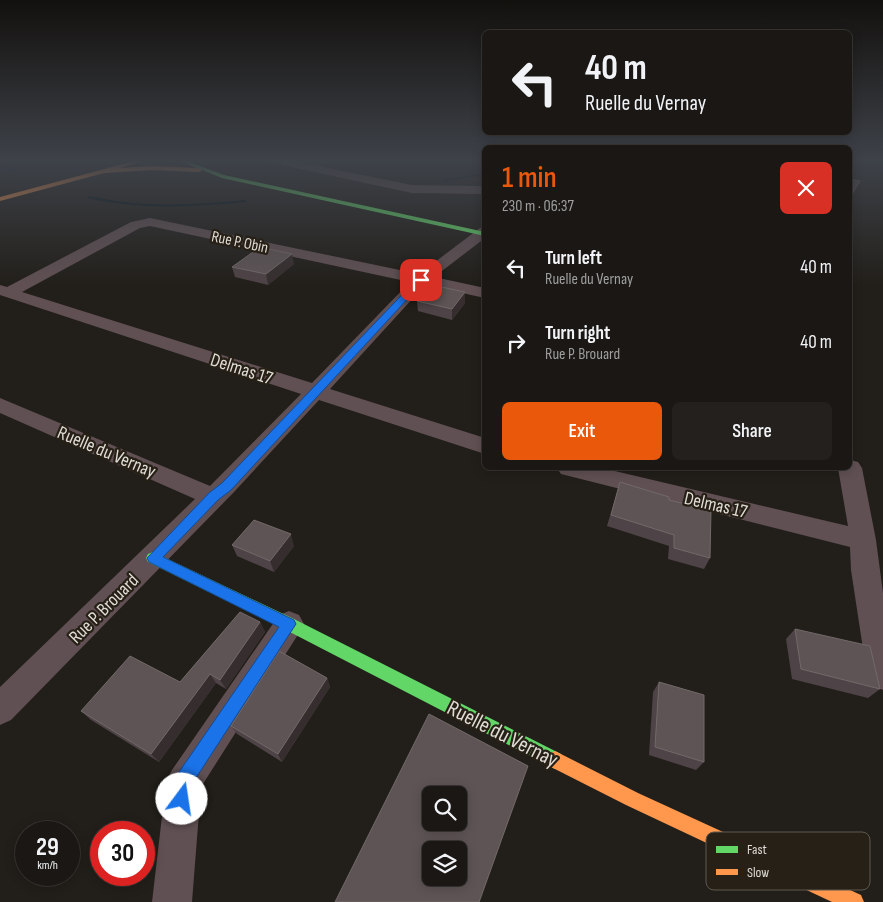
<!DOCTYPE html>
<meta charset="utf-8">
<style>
:root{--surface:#1a1714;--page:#23201d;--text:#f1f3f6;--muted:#9f9fa0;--line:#383634;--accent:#ea580c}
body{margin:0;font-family:"Sofia Sans Condensed",sans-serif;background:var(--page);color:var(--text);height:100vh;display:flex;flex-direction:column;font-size:19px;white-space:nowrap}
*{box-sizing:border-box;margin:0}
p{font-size:16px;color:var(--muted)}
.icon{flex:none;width:28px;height:28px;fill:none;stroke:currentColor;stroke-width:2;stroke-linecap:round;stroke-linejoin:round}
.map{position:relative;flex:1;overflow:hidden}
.panel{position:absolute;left:482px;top:145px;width:370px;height:325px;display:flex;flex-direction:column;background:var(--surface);border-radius:8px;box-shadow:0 2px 12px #0003,0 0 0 1px var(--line)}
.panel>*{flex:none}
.banner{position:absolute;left:482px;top:30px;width:370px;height:105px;border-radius:8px;box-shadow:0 2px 12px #0003,0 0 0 1px var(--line);background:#1a1714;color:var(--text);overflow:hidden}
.controls{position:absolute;left:422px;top:786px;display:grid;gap:10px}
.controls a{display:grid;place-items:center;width:45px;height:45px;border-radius:8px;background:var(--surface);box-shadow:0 2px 12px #0003,0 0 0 1px var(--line);font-size:25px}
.speed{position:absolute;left:15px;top:821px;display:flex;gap:10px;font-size:25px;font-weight:700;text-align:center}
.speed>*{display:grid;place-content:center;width:65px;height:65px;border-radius:50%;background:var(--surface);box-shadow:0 2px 12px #0003,0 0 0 1px var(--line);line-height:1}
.speed small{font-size:12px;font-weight:400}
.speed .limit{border:8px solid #d22;background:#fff;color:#111}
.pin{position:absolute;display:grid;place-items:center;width:42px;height:42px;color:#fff;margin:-21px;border-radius:10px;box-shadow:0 2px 8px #0006}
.me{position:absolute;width:55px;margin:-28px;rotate:14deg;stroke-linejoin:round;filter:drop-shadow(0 0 4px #0008)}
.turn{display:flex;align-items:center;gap:18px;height:105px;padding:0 20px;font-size:22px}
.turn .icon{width:65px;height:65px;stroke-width:2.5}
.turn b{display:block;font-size:35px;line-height:42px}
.round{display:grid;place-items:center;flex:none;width:52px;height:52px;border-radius:8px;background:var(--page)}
.headline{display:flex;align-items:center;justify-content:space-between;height:85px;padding:0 20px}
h1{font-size:30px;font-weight:600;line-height:38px;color:var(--accent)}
.action{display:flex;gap:10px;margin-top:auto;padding:10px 20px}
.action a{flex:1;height:58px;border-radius:8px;background:var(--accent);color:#fff;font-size:20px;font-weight:600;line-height:58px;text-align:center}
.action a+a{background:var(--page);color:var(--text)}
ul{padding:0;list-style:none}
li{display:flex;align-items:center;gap:15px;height:75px;padding:0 20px}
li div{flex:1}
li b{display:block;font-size:19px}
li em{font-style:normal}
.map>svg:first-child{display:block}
</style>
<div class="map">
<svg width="883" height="902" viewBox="0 0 883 902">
<rect width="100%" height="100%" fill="#221f1a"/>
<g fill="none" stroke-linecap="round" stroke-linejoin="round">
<g fill="#03121d" fill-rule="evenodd">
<path d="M0,165L17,170L18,171L16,172L0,167Z"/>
<path d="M485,173V175L445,181L443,180Z"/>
<path d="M89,196C108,200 127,203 147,204C180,206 213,203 245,200L247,201L245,202C191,207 141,210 88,198L87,197Z"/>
</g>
<g fill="#605053" fill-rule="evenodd">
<path d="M267,160H288L412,185L485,186V194L412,193L273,163Z"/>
<path d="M150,218L419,274L480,228L485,227V238L434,277L485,288V298L425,285L330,389L485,438V454L319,400L234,492L11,720L0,725V687L195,499L0,413V398L210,486L301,394L0,295V285L7,287L131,222ZM150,226L410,282L312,383L22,292L140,228Z"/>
<path d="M850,460L858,462L862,468L876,540L883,593V690L872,686L867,675L851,570L850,547L569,476L561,474L557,468H602L848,526L838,468H850Z"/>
<path d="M289,611L299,615L304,624L299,633L201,787L192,902H152L166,782L172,770L279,615Z"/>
</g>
<g fill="#63d668" fill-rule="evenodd">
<path d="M177,160H184L224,175L485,232V236L222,178Z"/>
<path d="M153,552L294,619L561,754L564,760L561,766L555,769L549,766L284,629L148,562L146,558L148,554Z"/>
</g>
<g fill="#ff974d" fill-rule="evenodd">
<path d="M138,160H146L120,168L152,166L199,168L202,170L199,172L152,170L104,173L0,201V197Z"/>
<path d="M555,751L638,793L861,895L864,902H832L626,805L549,766L546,760L549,754Z"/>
</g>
</g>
<g fill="#4e4346">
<path d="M294,264L268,285L235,277L232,267Z"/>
<path d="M465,292V303L452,320L418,311L417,301Z"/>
<path d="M620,482L669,500L710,558L704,569L668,559L669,546L607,526Z"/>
<path d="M232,545L294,546L274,572L237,556Z"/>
<path d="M260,622L265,632L226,689L216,683L159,762L91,720L81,711L180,682Z"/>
<path d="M795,629L880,689L868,698L792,679L786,639Z"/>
<path d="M327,678L330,687L282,762L237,734L231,726Z"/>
<path d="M659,682L704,762L696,770L649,755L653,692Z"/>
</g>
<g fill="#362e2e">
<path d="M860,181L854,194L850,200V197Z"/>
<path d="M292,254L294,264L268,285L266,274Z"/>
<path d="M465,292V303L452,320V309Z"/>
<path d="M291,534L294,546L274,572L270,561Z"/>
<path d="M260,622L265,632L226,689L220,680Z"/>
<path d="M210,674L216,683L159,762L151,754Z"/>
<path d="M327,678L330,687L282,762L278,754Z"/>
<path d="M528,766L480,902H479Z"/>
</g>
<g fill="#5e5455" stroke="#726969" fill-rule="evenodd">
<path d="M850,179L860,181L850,197Z"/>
<path d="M260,247L292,254L266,274L232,267Z"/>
<path d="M432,285L465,292L452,309L417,301Z"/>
<path d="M620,482L669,497V500L711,510L710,558L674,548V535L611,515Z"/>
<path d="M254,520L291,534L270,561L232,545Z"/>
<path d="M240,612L260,622L220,680L210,674L151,754L81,711L130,656L180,682Z"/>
<path d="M795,629L870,646L880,689L801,669Z"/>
<path d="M279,651L327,678L278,754L231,726Z"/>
<path d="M659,682L704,695V762L655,747Z"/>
<path d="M429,714L528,766L479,902H335ZM431,795H459V822H431ZM431,850H459V878H431Z"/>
</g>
<linearGradient id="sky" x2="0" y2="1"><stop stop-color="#13110e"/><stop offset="0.56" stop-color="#3e4249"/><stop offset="1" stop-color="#3e4249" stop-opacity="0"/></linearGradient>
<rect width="883" height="286" fill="url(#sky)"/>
<path fill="#1a73e8" stroke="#114b97" d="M418,278L425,280L231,490L218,500L163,557L294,620L296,624L192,784L188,805L182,808L175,805L173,799L177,775L279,627L149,562L147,558L209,493L222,483Z"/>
<g text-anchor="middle" stroke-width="4.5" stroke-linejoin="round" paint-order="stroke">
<g font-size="16" fill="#dfdbd5" stroke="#262016">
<text transform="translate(240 241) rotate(12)" y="6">Rue P. Obin</text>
</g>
<g font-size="19" fill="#dfdbd5" stroke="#262016">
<text transform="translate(242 368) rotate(18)" y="7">Delmas 17</text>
<text transform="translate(107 451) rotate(23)" y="7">Ruelle du Vernay</text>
<text transform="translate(716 504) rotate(13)" y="7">Delmas 17</text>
<text transform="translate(103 608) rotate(-45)" y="7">Rue P. Brouard</text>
</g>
<g font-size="22" fill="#dfdbd5" stroke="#262016">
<text transform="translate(503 733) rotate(27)" y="8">Ruelle du Vernay</text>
</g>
</g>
<rect x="706" y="832" width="164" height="58" rx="8" fill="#262016" stroke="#5e584f" stroke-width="1"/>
<rect x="716" y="846" width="22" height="7" fill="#63d668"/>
<rect x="716" y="869" width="22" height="6" fill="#ff974d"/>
<g font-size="14" fill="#dfdbd5">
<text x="747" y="854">Fast</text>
<text x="747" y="877">Slow</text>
</g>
</svg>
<div class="controls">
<a><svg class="icon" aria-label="search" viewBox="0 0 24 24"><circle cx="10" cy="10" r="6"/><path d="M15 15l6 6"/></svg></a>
<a><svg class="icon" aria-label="layers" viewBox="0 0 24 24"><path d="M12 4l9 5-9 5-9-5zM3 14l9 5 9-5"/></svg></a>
</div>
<div class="speed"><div>29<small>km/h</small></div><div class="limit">30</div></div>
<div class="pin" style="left:421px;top:280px;background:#d93025"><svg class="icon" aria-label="arrive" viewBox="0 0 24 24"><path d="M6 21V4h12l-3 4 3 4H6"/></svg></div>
<svg class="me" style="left:182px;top:799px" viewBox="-20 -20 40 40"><circle r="19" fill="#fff"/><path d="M0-13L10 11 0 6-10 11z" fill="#1a73e8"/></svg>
<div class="banner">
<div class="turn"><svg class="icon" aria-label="left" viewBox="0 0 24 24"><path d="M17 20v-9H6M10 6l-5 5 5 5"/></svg><div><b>40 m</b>Ruelle du Vernay</div></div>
</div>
<section class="panel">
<div class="headline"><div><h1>1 min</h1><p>230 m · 06:37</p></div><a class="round" style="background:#d93025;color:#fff"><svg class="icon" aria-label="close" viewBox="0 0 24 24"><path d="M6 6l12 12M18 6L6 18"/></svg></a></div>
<ul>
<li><svg class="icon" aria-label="left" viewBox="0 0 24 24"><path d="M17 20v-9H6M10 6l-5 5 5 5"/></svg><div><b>Turn left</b><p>Ruelle du Vernay</p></div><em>40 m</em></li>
<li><svg class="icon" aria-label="right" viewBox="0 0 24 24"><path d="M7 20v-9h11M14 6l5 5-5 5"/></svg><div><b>Turn right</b><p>Rue P. Brouard</p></div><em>40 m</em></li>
</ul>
<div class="action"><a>Exit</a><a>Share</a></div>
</section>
</div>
